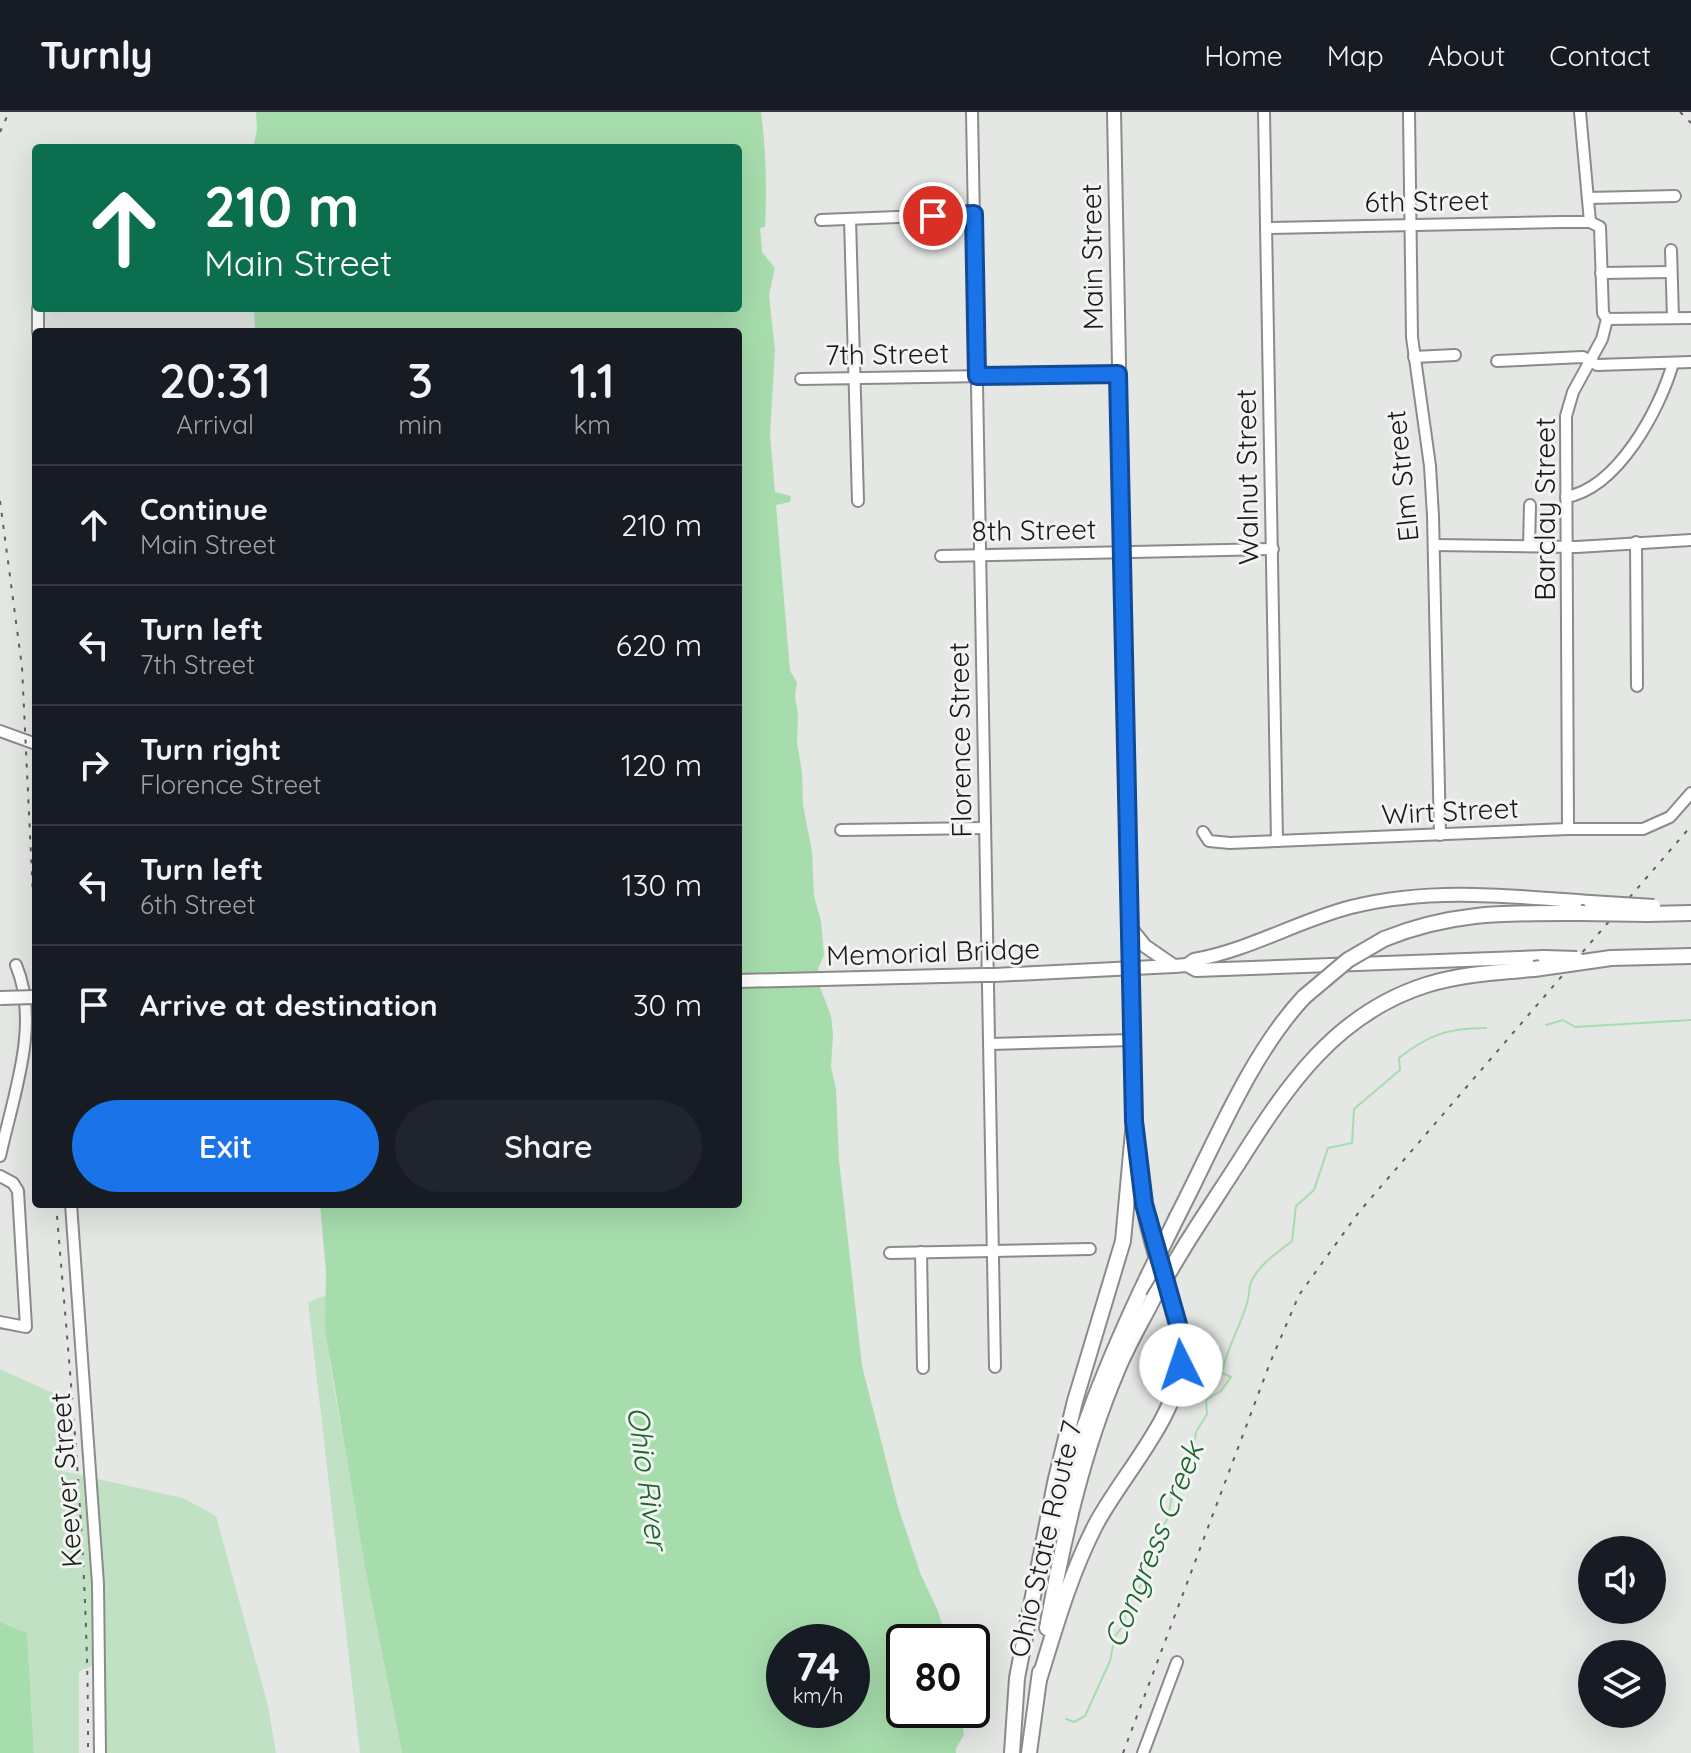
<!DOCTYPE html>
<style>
:root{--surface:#171b24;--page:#20242c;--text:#f1f3f6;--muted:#9ea1a6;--line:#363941;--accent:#1a73e8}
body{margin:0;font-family:Quicksand,sans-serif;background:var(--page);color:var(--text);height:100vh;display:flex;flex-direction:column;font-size:30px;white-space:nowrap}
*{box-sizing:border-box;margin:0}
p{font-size:26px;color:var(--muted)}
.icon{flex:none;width:44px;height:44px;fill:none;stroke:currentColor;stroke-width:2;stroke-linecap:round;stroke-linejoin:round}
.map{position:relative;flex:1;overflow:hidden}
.drawer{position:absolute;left:32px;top:216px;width:710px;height:880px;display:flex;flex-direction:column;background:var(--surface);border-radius:8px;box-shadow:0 8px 32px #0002}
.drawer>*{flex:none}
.hud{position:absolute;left:32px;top:32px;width:710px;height:168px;border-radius:8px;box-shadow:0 8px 32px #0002;background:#0b6e4f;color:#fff;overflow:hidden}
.buttons{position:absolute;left:1578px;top:1424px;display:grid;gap:16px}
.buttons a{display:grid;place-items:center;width:88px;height:88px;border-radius:50%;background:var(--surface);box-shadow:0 8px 32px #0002;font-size:40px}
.speed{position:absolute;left:766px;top:1512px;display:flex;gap:16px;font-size:40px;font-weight:700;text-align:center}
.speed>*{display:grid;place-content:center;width:104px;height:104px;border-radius:50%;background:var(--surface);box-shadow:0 8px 32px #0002;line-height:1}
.speed small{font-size:20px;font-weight:400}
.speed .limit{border:4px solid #111;border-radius:12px;background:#fff;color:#111}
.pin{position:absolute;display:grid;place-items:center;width:68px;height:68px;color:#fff;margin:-34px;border:4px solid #fff;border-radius:50%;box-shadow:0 2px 8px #0007}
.me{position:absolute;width:88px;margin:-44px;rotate:356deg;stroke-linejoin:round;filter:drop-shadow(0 0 6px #0008)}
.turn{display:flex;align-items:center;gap:28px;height:168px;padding:0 40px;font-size:36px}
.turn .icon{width:104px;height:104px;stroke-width:2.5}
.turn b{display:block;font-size:56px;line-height:68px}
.eta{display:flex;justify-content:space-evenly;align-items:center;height:136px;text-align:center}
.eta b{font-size:48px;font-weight:600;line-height:56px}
.action{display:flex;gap:16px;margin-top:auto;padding:16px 40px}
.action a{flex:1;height:92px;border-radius:48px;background:var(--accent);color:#fff;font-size:32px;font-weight:600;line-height:92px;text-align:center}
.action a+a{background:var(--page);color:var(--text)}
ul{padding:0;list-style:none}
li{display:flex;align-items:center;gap:24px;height:120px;padding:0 40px;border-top:2px solid var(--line)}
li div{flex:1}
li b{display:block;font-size:30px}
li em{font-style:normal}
header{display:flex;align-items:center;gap:48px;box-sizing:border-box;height:112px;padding:0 40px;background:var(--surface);border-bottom:2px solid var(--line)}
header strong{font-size:38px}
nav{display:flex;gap:44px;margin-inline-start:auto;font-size:28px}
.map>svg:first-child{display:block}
</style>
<header>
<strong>Turnly</strong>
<nav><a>Home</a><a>Map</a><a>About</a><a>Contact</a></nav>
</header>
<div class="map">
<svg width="1691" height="1641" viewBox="0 0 1691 1641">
<rect width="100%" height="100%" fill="#e4e7e4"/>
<g fill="#c1e1c4">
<path d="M327,1183C324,1236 337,1289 346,1341C363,1441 383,1541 402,1641H360L308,1190Z"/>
<path d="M0,1257L53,1281L62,1359L183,1386L216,1404L268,1594L276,1641H107L105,1549L79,1559V1641H34L27,1521L0,1510Z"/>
</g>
<g fill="#a7ddad" fill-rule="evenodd">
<path d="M256,0H761C766,38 767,76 765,115L760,116L762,140L775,156L769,183L775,238L770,322L775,380L791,384L790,390L776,393L790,559L797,570L795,584L798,603L797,631L802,660L803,693L812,740L814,784L821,809L824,843L818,857L820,875L831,904L833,922L831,955L836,977L839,1048L862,1254L898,1395L921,1463L938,1499L947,1530H904V1598H961L964,1623L956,1636V1641H402L366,1460L325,1217L326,1160L320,1092H738V220H255L254,196H738V36H253L257,18ZM784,1530H852V1598H784Z"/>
<path d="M0,1510L27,1521L34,1641H0Z"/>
</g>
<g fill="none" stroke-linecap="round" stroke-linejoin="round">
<g stroke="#a7ddad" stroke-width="2">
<path d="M1546,913L1563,908L1575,915L1691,908"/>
<path d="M962,1607L973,1608"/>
<path d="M1066,1607L1074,1610L1085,1604L1110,1549L1115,1524L1124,1513L1126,1495L1141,1473L1145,1454L1168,1405L1172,1384L1182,1367L1186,1349L1193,1340L1196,1320L1207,1302L1206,1288L1221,1279L1231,1265L1222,1261C1226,1237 1240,1216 1247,1191C1250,1184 1248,1174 1252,1168C1261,1151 1277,1141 1292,1129L1296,1094L1314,1078L1328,1036L1352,1031L1354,997L1400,958L1399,946C1428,923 1448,916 1486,916"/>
</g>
<defs>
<g id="minor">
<path d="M972,0L995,1255"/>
<path d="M1264,0L1277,729"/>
<path d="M1409,0L1412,225L1430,354L1433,404L1440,723"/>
<path d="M1580,0L1590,110"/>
<path d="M1588,86L1675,84"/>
<path d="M850,107L858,389"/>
<path d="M821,108L974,102"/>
<path d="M1266,116L1561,110H1590L1600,115L1603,201L1607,207L1602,227L1573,280L1566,304L1568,717"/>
<path d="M1671,138L1673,206"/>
<path d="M1601,161L1671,160"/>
<path d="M38,196V220"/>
<path d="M1607,207L1691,206"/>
<path d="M1414,245L1455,243"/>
<path d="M1497,249L1583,245L1597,253L1691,250"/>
<path d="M801,267L1118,262"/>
<path d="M1566,385C1618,376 1660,297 1673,251"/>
<path d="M1636,430L1637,574"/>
<path d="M1434,433L1577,435L1691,428"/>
<path d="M1529,434L1530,393"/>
<path d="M941,444L1273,437"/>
<path d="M0,619L36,632"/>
<path d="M841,718L985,716"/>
<path d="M1203,720L1209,729L1230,731L1568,717H1643L1670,705L1691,681"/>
<path d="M989,932L1131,928"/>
<path d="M0,1044C13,984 41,912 16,853"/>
<path d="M0,1064L13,1071L18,1079L26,1215L0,1210"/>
<path d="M71,1092L98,1472L100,1641"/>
<path d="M921,1140L923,1256"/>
<path d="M890,1141L1090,1137"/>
<path d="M1143,1641L1177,1550"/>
</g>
<g id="major">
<path d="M1114,0L1134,1009"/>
<path d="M1129,814L1145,834L1174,854"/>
<path d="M1187,853L1194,848C1250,838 1297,809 1351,795C1431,775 1510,784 1590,790"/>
<path d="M995,863L1174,854L1187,853L1196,858L1544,845"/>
<path d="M738,869L983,863"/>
</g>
<g id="highway">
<path d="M1648,802L1691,801"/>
<path d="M1384,827C1453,799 1508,801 1581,801"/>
<path d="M1611,846L1691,844"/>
<path d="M1177,1105C1214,1034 1249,944 1304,885"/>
<path d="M1186,1132C1203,1105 1221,1078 1239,1050C1287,974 1335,902 1426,873C1461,862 1498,860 1534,857"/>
<path d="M1055,1412C1076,1326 1109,1246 1147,1166"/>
<path d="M1047,1516C1063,1429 1082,1341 1117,1259C1127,1234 1141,1211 1153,1187"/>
<path d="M1039,1568C1055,1516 1070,1463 1095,1414C1122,1362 1181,1303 1182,1242C1182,1213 1170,1187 1161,1160C1150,1125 1141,1090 1138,1053"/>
<path d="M1012,1641L1017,1566L1055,1371L1075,1289L1123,1129L1134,1009"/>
<path d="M1029,1641L1040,1560"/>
</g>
</defs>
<use href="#minor" stroke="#898c89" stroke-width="14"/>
<use href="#major" stroke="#898c89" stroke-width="16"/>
<use href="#highway" stroke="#898c89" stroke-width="18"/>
<use href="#minor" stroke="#fff" stroke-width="10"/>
<use href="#major" stroke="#fff" stroke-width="12"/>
<use href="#highway" stroke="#fff" stroke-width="14"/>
<g stroke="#606260" stroke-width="2" stroke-dasharray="4 8" stroke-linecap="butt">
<path d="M1680,0L1691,11"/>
<path d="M0,20L9,0"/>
<path d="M0,389L22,555L36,847"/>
<path d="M56,1092C71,1274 89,1458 88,1641"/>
<path d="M1123,1641L1270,1251L1299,1183L1359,1100L1691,714"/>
</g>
<defs>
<g id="major-bridge">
<path d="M1590,790L1654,794"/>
<path d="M1544,845L1577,846"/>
<path d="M983,863H995"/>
<path d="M0,886L36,885"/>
</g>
<g id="highway-bridge">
<path d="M1581,801L1648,802"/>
<path d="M1534,857L1611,846"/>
<path d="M1304,885L1348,848L1384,827"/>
<path d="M1147,1166L1177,1105"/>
<path d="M1153,1187L1186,1132"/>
</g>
</defs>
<use href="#major-bridge" stroke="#898c89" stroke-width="16" stroke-linecap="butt"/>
<use href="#highway-bridge" stroke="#898c89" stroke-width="18" stroke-linecap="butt"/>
<use href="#major-bridge" stroke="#fff" stroke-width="12"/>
<use href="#highway-bridge" stroke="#fff" stroke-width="14"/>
</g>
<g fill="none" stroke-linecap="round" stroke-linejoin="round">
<defs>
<path id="route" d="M933,104L974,102L977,264L1118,262L1134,1009L1144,1092L1181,1223V1253"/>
</defs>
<use href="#route" stroke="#114b97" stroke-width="20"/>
<use href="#route" stroke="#1a73e8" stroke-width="14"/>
</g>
<g text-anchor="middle" stroke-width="6" stroke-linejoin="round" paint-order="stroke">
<g font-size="28" fill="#191a19" stroke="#f1f4f1">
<text transform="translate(1427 89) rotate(-1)" y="10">6th Street</text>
<text transform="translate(1092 145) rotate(-91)" y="10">Main Street</text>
<text transform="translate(887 242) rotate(-1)" y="10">7th Street</text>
<text transform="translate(1402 364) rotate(-96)" y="10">Elm Street</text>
<text transform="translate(1247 365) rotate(-91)" y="10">Walnut Street</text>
<text transform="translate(1545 397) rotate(-90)" y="10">Barclay Street</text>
<text transform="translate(1034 418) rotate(-1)" y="10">8th Street</text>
<text transform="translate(960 628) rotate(-91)" y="10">Florence Street</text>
<text transform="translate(1450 699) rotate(-3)" y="10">Wirt Street</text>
<text transform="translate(933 840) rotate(-2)" y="10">Memorial Bridge</text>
<text transform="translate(66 1368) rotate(-94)" y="10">Keever Street</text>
<text transform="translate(1045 1427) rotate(-77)" y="10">Ohio State Route 7</text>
</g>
<g font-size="30" font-style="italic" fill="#1a662c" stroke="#f1f4f1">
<text transform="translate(647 1366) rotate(82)" y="10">Ohio River</text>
<text transform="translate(1154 1433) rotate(-68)" y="10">Congress Creek</text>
</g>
</g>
</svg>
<div class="buttons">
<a><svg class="icon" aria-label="sound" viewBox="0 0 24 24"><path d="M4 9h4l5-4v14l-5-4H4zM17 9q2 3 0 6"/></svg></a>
<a><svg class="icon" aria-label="layers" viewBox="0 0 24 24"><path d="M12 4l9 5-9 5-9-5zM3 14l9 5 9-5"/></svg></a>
</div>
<div class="speed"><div>74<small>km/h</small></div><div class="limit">80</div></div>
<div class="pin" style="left:933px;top:104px;background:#d93025"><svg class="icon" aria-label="arrive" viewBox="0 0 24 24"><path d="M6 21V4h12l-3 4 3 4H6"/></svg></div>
<svg class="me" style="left:1181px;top:1253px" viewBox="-20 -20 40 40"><circle r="19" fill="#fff"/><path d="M0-13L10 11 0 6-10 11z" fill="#1a73e8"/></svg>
<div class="hud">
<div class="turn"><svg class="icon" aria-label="ahead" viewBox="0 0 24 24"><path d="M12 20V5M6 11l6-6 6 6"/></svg><div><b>210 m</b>Main Street</div></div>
</div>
<section class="drawer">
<div class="eta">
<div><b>20:31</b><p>Arrival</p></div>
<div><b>3</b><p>min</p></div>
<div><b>1.1</b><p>km</p></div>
</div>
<ul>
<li><svg class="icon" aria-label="ahead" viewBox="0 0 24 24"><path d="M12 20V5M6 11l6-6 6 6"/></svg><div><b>Continue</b><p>Main Street</p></div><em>210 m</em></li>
<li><svg class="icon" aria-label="left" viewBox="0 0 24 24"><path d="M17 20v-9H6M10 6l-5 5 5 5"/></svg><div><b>Turn left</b><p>7th Street</p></div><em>620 m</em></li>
<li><svg class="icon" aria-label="right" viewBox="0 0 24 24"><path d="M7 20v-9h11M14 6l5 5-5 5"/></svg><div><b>Turn right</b><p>Florence Street</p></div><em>120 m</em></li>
<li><svg class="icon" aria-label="left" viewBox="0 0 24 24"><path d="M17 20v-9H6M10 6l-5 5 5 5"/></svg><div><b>Turn left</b><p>6th Street</p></div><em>130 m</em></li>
<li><svg class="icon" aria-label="arrive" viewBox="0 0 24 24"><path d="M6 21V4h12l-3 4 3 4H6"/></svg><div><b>Arrive at destination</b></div><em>30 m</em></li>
</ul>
<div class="action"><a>Exit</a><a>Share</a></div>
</section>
</div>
